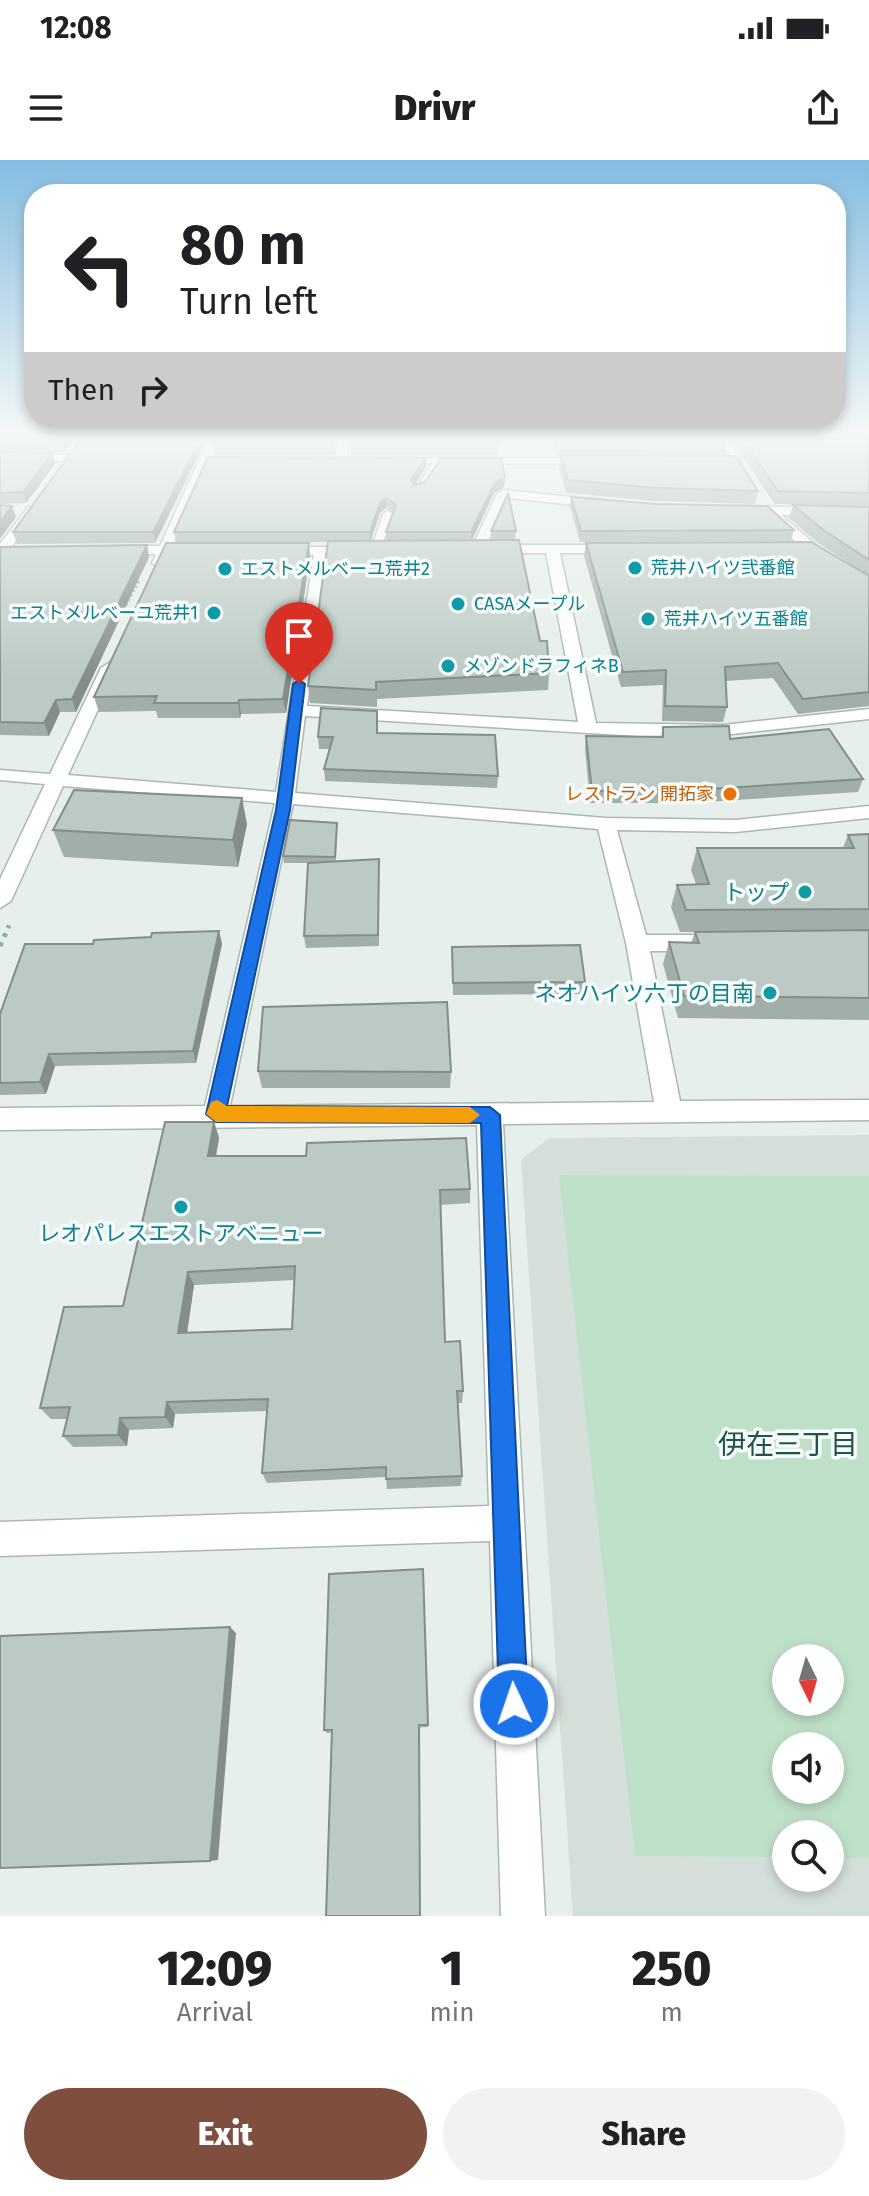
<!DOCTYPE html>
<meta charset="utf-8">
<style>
:root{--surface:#fff;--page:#f2f2f2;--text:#202124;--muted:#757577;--accent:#7f4e3f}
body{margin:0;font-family:"Fira Sans","Noto Sans JP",sans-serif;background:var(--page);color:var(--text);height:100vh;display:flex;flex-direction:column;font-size:30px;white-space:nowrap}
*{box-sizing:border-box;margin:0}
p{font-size:26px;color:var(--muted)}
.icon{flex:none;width:44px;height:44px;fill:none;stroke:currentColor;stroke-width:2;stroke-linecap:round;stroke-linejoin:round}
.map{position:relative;height:1756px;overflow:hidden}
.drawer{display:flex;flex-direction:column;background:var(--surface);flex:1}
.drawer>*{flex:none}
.hud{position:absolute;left:24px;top:24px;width:822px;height:244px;border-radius:32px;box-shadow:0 4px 12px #0003;background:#fff;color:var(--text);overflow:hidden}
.needle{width:52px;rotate:175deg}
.controls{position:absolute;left:772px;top:1484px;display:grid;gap:16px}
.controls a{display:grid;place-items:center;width:72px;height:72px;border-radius:50%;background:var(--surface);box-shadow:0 4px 12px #0003;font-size:40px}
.pin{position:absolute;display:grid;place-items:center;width:68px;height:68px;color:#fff;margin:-82px -34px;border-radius:50% 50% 50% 0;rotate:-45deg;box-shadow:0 0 8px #0007}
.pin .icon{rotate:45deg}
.me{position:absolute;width:88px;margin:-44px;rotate:357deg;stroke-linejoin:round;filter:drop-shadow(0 0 6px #0008)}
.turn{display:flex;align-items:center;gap:28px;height:168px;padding:0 24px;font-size:36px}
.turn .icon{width:104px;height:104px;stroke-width:2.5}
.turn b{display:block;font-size:56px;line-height:68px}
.then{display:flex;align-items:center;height:76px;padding:0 24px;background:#0003;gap:16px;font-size:30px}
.eta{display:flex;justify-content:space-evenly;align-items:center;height:136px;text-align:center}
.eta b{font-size:48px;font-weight:800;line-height:56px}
.action{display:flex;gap:16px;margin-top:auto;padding:16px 24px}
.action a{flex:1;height:92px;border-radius:48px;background:var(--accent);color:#fff;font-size:32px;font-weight:800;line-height:92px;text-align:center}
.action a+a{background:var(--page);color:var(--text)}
.status{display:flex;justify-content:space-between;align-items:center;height:56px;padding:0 40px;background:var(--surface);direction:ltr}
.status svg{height:22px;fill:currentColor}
header{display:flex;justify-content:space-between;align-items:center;height:104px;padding:0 24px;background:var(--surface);font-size:36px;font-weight:800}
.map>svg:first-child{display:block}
</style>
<div class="status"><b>12:08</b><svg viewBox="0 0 49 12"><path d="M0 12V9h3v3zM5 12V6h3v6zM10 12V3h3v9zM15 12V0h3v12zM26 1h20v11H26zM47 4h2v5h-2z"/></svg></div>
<header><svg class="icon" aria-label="menu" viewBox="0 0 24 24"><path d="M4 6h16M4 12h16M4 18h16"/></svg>Drivr<svg class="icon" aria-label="share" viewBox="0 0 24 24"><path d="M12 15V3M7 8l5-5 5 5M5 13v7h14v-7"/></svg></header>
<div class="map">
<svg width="869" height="1756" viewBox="0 0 869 1756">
<rect width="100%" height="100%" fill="#e6efeb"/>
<path fill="#d4dfda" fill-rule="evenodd" d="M869,975V1756H573L521,1000L549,978ZM786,1498H830V1542H786ZM786,1586H830V1630H786ZM786,1674H830V1718H786Z"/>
<path fill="#bfe0c8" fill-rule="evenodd" d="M559,1015L869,1016V1698L830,1697V1674H786V1697L635,1696ZM786,1498H830V1542H786ZM786,1586H830V1630H786Z"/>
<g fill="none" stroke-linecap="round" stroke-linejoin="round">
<defs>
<g id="lane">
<path d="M436,298L441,301L423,330L414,332Z"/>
<path d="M388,351L393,354L380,391L370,393L383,354Z"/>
</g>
<g id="street">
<path d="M212,272H222L173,386L200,387V393L170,394L164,406L159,407L152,403L156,394L111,393V387L116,386H160Z"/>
<path d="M339,272H349L347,301L341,304L335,301Z"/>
<path d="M713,272H724L752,323H744Z"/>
<path d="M0,294L70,295L76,298L70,301L0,300Z"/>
<path d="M395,298H590L596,301L590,304L391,303Z"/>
<path d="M503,330L604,340L610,344L604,348L507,338L486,385H615L622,389L615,393H560L596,563L723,565L869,549V559L723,575L639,576L305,556L295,633L606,658L735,660L869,646V658L735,672L617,670L646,775H702L713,783L702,791H650L680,941L869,940V960L503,964L545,1756H501L490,1381L0,1396V1362L489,1346L477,965L0,970V948L205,946L275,643L63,626L11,741L0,748V719L45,624L0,620V610L50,614L101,508L109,503L117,508L68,615L276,632L314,395L275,394L273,391L280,387H359L366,391L359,395H327L307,546L578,562L546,393H478L471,389L497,334ZM293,644L598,669L626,783L654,942L230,946Z"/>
<path d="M740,346L869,349V357L781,355L816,385L869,420V430L806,391L765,354L736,353V347Z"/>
<path d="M28,347L38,350L5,396L0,397V384Z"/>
</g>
</defs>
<use href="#lane" stroke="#a8b8b2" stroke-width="3"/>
<use href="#street" stroke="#a8b8b2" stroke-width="3"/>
<path stroke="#86b3a5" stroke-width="3" stroke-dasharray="2 3" stroke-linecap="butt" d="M126,445L140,419"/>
<path stroke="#86b3a5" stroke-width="4" stroke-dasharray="3 5" stroke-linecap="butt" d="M8,768L10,763"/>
<path stroke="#86b3a5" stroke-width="5" stroke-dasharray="4 6" stroke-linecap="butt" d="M0,786L9,766"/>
<use href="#lane" fill="#fff" fill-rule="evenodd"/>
<use href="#street" fill="#fff" fill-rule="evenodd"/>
</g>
<g fill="#a1aea9" fill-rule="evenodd">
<path d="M0,272H78L64,292H0Z"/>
<path d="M86,272H210L155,383L17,384L13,372Z"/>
<path d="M337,272L333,295H216L214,284Z"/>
<path d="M549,272H719L726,284L724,296L758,331L755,344L654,341L566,333L559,308L560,296H556Z"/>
<path d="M726,272H869V346L775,344Z"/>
<path d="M350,284L498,285V295H350Z"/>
<path d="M0,292L52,293L55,304L26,343L0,344Z"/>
<path d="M426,307L415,325L504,327L494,333L472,380H491V371H516L515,380L540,481L549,513L548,530L377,539V547L310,543L308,526L328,382L176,383L174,372ZM386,348L393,353L386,372V381H371L380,353Z"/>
<path d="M571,337L794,370L791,381L580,382L570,347Z"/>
<path d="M793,345L869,347V546L798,554L773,518L726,521L727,547L723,562L662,561L663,525L621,527L584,396L586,383L864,413L818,383L789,358Z"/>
<path d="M309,383L310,397L286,553L241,554L240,558H158L156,551L99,552L94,537Z"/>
<path d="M147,385L149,397L76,552H60L49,576L0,575V387Z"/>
<path d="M663,567L863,619L858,632L690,643H590L585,588L586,576L661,577Z"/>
<path d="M378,573L498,616L497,628L325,621L324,609L329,589H319L318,577Z"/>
<path d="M247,664L238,707L64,697L53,670Z"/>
<path d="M337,669L336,702L379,699V786L306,788L304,776L308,703H284L283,696Z"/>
<path d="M869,674V860L678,858L663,804L669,782L691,783L695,772H680L671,747L677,725L696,724L691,710L697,688H843L848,675Z"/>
<path d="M219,771L222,784L196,903L55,906L46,934L0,935V854L93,784Z"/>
<path d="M452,787L585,822L583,834L453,835Z"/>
<path d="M258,911L451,912L450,928H262Z"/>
<path d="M214,962L219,978L216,996L470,1029V1043L440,1045L445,1182L463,1231L462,1243H458L462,1316L461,1326L387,1329L386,1317L267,1323L262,1313L267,1251L175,1254L173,1268L129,1270L127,1286L73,1287L63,1276L67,1259H51L40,1248L123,1146ZM294,1120L292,1169L187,1173L194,1125Z"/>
<path d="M423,1409L428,1567L327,1573L324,1570Z"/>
</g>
<g fill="#838d89">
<path d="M68,272H78L64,292L62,282Z"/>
<path d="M204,272H210L155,383L153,372Z"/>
<path d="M334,272H337L333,295V284Z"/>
<path d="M52,293L55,304L26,343L23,332Z"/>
<path d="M426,298V307L411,330V320Z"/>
<path d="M505,317L504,327L494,333L471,382V372L495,323Z"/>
<path d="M386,338V348L380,353L370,382V372L380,343Z"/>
<path d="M12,346L16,357L0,379V362Z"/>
<path d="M309,383L310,397L286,553L283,539Z"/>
<path d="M147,385L149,397L76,552L72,539Z"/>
<path d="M56,540L60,552L49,576L44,563Z"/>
<path d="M239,540L241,554L240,558L238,543Z"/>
<path d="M242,638L247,664L238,707L233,680Z"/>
<path d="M219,771L222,784L196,903L193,891Z"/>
<path d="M49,894L55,906L46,934L40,922Z"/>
<path d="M214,962L219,978L213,1012L208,996Z"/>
<path d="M188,1112L194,1125L185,1186L178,1173Z"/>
<path d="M167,1242L175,1254L173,1268L165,1257Z"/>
<path d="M120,1258L129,1270L127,1286L118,1275Z"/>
<path d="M230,1467L236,1473L218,1700L210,1701Z"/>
</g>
<g fill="#bbcac4" stroke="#838d89" stroke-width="2" fill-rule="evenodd">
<path d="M0,272H68L62,282L0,281Z"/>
<path d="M86,272H204L153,372H13Z"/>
<path d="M219,272H334L333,284H214Z"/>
<path d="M351,272H496L498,285L350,284Z"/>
<path d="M554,272H719L726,284H557Z"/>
<path d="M737,272H869V333L778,331Z"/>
<path d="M0,292L52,293L23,332L0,333Z"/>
<path d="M560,295L735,296L758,331L656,328L568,320Z"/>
<path d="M208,297L426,298L411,320L414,325L425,322L441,298H501L505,317L495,323L471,372H386L396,345L386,338L380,343L370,372H174Z"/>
<path d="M508,334L516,371H491Z"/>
<path d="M571,337L656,344L767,346L794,370L581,371Z"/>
<path d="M0,345L12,346L0,362Z"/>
<path d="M793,345L869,347V400L822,369Z"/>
<path d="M519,380L540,481H547L549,513L376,522V530L308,526L328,381Z"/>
<path d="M811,382L869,416V532L803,539L778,503L725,507L727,547L665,546L666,510L623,512L586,383Z"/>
<path d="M166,383H309L283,539L239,540L238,543H154L157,536L94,537Z"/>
<path d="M147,385L72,539L56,540L44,563L0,562V387Z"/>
<path d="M321,548L377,551V573L495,575L498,616L324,609L333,577H318Z"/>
<path d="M729,566L730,579L829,569L863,619L694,630L592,631L586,576L663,577V567Z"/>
<path d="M74,630L242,638L233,680L53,670Z"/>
<path d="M290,660L337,663L335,697L283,696Z"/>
<path d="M869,674V749L686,750L677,725L709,724L697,688H854L848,675Z"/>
<path d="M379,699L378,775L304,776L308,703Z"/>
<path d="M869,770V838L684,836L669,782L699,783L695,772Z"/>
<path d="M219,771L193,891L49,894L40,922L0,923V854L25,784H93L94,780L151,777L152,773Z"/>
<path d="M580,785L585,822L453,823L452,787Z"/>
<path d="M447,842L451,912L258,911L263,847Z"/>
<path d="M165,962H214L208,996H306L307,983L466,978L470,1029L440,1030L445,1182L460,1181L463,1231H457L462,1316L386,1319V1307L262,1313L268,1239L167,1242L165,1257L120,1258L118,1275L63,1276L70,1247L40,1248L64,1147L123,1146ZM295,1106L292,1169L178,1173L188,1112Z"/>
<path d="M423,1409L428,1565H419L420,1756H326L332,1570H324L329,1414Z"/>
<path d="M230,1467L210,1701L0,1708V1476Z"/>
</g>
<linearGradient id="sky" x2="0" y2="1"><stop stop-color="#84bce0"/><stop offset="0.53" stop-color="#f4f8f6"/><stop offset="1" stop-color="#f4f8f6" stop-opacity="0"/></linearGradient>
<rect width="869" height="518" fill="url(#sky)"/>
<path fill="#1a73e8" stroke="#114b97" stroke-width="2" d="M299,520L305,524L290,650L227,946L490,947L500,955L528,1544L524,1555L514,1559L503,1555L499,1544L481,963L216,962L206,954L276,650L293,524Z"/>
<path fill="#f59e0b" d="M217,940L227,946L470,947L480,955L470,963L216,962L206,954L211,942Z"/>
<g fill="#0f9aa8" stroke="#f7fbf9" stroke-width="3">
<circle cx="635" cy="408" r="8"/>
<circle cx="225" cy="409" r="8"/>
<circle cx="458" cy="444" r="8"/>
<circle cx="214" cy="453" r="8"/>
<circle cx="648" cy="459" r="8"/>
<circle cx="448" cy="506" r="8"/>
<circle cx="805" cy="732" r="8"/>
<circle cx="770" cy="833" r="8"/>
<circle cx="181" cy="1047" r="8"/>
</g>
<circle fill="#e8710a" stroke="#f7fbf9" stroke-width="3" cx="730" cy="634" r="8"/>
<g text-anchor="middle" stroke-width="7" stroke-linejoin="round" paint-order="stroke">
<g font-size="18" fill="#0d838f" stroke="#f7fbf9" text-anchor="start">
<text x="651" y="414">荒井ハイツ弐番館</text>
<text x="241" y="415">エストメルベーユ荒井2</text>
<text x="474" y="450">CASAメープル</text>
<text x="198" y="459" text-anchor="end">エストメルベーユ荒井1</text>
<text x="664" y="465">荒井ハイツ五番館</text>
<text x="464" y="512">メゾンドラフィネB</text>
</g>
<g font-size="18" fill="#c56008" stroke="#f7fbf9" text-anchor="end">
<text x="714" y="640">レストラン 開拓家</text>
</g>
<g font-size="22" fill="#0d838f" stroke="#f7fbf9" text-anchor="end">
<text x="789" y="740">トップ</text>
<text x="754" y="841">ネオハイツ六丁の目南</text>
<text x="181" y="1081" text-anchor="middle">レオパレスエストアベニュー</text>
</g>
<g font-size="28" fill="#1f5548" stroke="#f7fbf9">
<text x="788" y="1294">伊在三丁目</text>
</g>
</g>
</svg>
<div class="controls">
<a><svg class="needle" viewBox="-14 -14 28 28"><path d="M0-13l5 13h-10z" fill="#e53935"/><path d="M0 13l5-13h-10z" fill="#757577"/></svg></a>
<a><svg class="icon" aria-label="sound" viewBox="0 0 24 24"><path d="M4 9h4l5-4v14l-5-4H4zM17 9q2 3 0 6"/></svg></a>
<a><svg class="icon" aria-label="search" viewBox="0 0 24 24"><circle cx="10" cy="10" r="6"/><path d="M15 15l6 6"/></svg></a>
</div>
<div class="pin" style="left:299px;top:524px;background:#d93025"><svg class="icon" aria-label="arrive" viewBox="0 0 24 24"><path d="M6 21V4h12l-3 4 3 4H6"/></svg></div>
<svg class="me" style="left:514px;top:1544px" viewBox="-20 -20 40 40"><circle r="17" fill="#1a73e8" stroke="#fff" stroke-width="3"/><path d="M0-11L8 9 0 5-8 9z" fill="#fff"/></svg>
<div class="hud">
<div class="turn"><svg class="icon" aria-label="left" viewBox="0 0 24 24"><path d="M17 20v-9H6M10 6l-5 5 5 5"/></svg><div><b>80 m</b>Turn left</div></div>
<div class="then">Then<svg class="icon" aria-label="right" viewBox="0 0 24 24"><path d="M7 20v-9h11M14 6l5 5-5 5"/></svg></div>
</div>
</div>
<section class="drawer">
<div class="eta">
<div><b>12:09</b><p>Arrival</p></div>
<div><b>1</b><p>min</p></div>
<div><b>250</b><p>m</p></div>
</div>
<div class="action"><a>Exit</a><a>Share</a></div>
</section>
